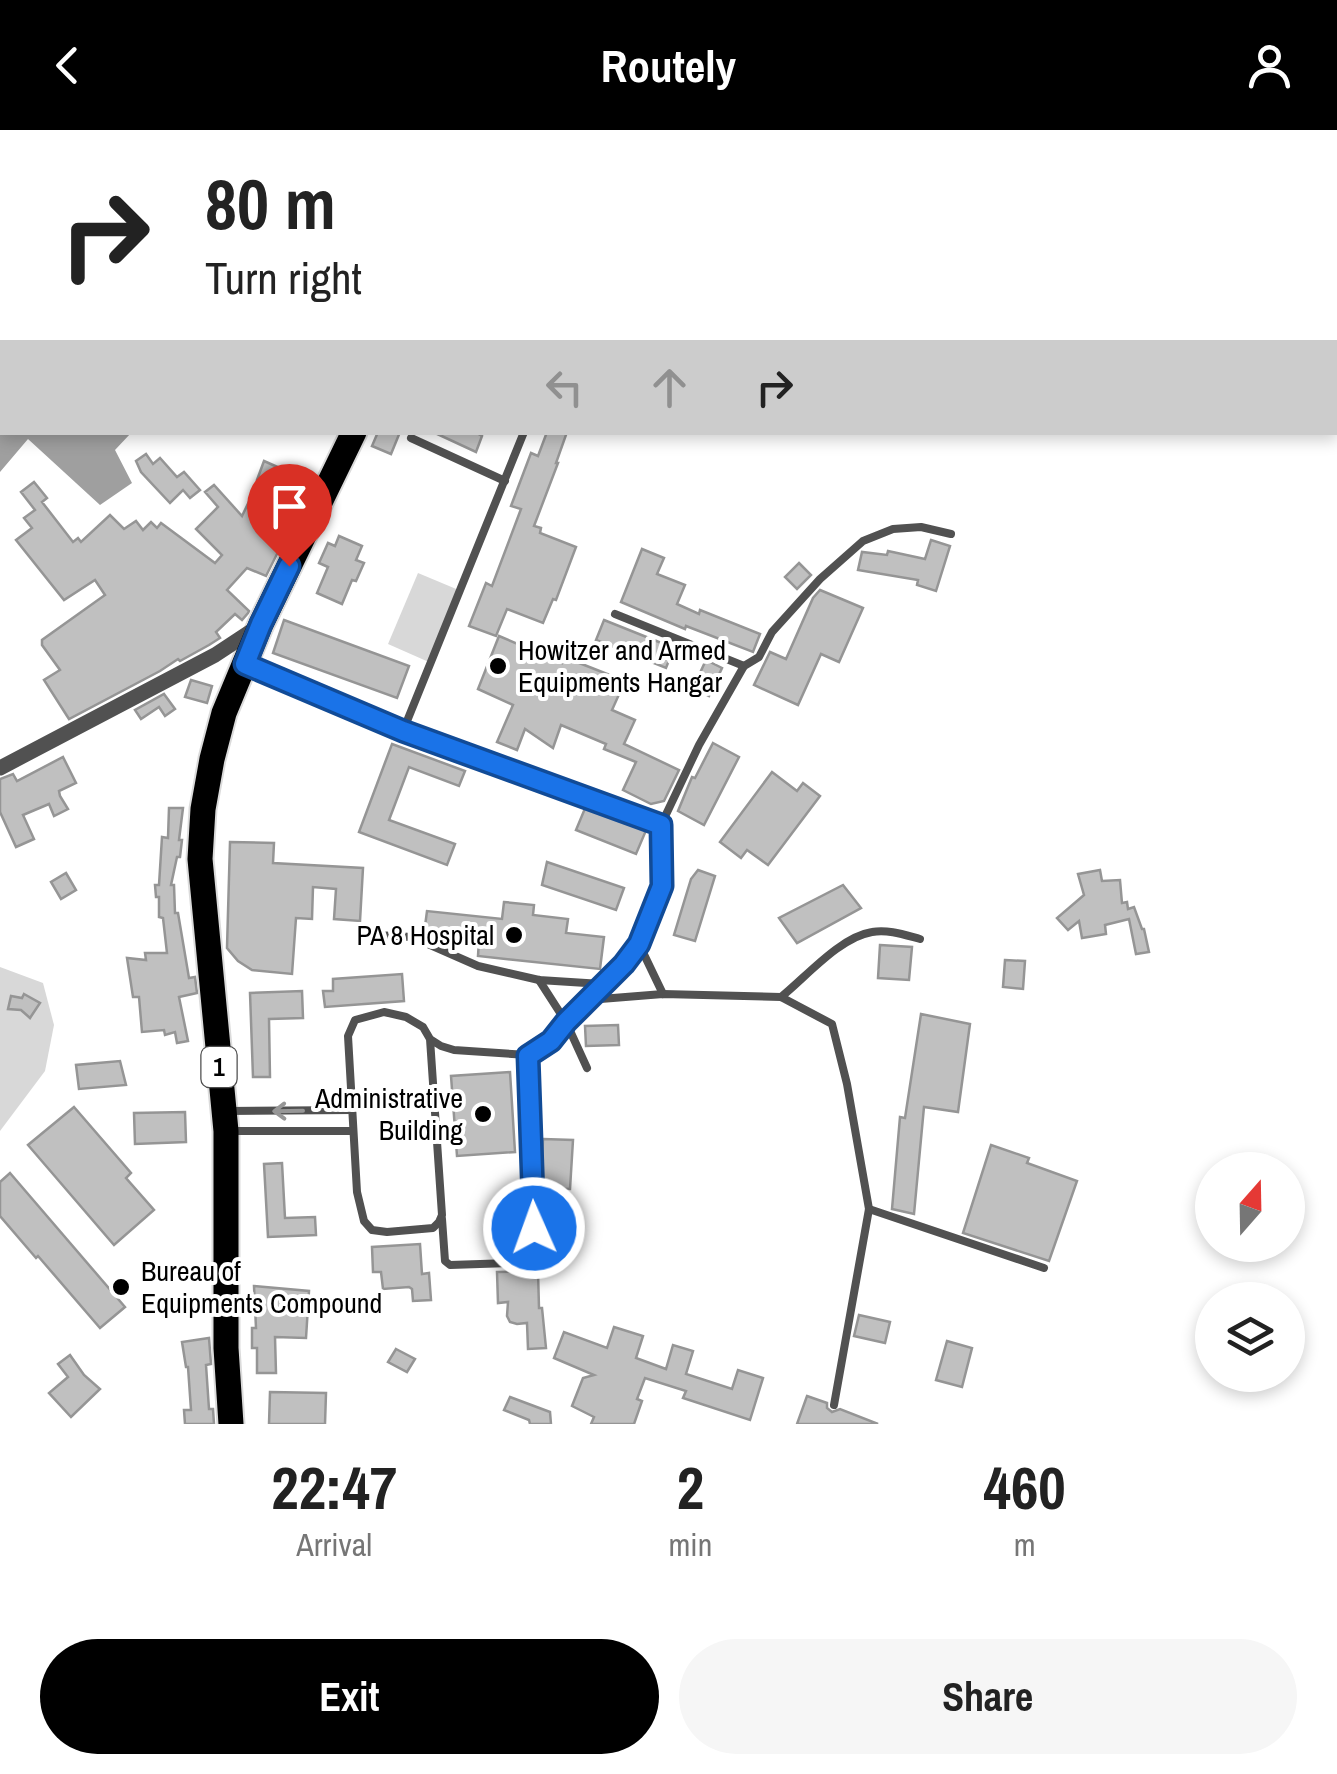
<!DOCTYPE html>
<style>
:root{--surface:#fff;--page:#f6f6f6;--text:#222;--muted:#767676;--accent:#000}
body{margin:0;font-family:"Archivo Narrow",sans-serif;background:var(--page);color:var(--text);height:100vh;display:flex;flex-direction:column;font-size:38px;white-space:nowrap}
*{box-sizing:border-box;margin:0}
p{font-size:32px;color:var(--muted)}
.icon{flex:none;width:55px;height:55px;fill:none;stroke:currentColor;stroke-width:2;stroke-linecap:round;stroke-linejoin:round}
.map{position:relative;height:1294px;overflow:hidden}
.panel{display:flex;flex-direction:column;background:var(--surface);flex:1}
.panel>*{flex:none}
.banner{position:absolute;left:0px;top:0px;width:1338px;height:305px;box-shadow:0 5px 15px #0003;background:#fff;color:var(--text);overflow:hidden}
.needle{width:65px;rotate:20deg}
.tools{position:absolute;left:1195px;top:1022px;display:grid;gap:20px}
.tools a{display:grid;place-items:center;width:110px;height:110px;border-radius:50%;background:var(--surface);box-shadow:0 5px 15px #0003;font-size:50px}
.pin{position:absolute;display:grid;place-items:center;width:85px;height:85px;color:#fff;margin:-102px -42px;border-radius:50% 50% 50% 0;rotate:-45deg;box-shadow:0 0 10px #0007}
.pin .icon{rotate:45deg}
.me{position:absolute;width:110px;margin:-55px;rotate:358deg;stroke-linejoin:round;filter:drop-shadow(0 0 8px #0008)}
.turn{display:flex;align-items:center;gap:35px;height:210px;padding:0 40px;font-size:45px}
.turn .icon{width:130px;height:130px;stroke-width:2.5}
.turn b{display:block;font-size:70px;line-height:85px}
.lanes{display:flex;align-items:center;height:95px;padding:0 40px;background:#0003;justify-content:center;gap:50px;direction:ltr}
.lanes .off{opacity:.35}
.eta{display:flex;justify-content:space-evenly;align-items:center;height:170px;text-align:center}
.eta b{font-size:60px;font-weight:700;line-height:70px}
.button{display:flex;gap:20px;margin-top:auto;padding:20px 40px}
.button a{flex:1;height:115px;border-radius:60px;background:var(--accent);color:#fff;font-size:40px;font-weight:700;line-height:115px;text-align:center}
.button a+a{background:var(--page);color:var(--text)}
header{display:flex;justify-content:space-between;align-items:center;height:130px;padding:0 40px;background:var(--accent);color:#fff;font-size:45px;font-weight:700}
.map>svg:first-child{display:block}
</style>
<header><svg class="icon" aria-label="back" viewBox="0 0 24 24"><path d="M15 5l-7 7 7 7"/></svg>Routely<svg class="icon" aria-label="person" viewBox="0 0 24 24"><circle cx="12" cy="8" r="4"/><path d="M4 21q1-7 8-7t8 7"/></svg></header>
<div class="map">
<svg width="1337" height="1294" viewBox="0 0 1337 1294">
<rect width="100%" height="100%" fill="#fff"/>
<g fill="#d8d8d8">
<path d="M418,443L461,461L431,533L388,514Z"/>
<path d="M0,837L43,853L54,895L45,941L0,1001Z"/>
</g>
<path fill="#9f9f9f" d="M0,0H420L418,2H2V302L131,303L115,320L132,353L100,375L28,309L0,342Z"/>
<g fill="#c0c0c0" stroke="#959595" stroke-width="2.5">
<path d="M378,302H400L391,324L372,316Z"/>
<path d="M433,302H475L482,306L476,322Z"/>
<path d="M547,302H567L556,333H558L534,396L541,398L540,403L576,417L556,470L553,469L543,493L507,479L496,506L469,496L486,453L492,456L521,379L511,376L531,323L538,326Z"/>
<path d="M146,324L153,334L160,328L177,347L184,342L200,360L190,368L183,360L170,373L141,342L136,331Z"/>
<path d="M264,331L282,339L271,365L285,370L279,383L290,388L284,402L287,404L266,446L247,438L227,460L249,481L248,483L242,490L235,484L216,502L220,508L209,515L180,531L178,529L160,541L69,589L44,550L60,540L42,515V510L105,465L95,450L64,470L16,410L32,398L24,388L35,380L21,362L34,352L47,368L42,372L73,412L78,408L81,412L110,385L124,399L136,391L143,400L151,392L157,398L161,393L215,433L222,425L196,399L218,377L205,362L214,355L242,386L259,351L257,350Z"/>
<path d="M339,406L362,416L356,430L364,433L356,451L352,450L342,474L317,463L328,437L319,433L328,413L335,416Z"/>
<path d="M931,410L950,416L936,461L917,455L918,450L858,440L862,422L887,425L888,421L925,429Z"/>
<path d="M642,419L664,428L657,444L685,455L677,474L699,484L700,480L760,504L753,522L686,496L685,499L621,472Z"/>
<path d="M799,433L811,445L797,459L785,447Z"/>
<path d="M820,460L863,478L839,532L821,524L798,575L754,555L770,522L786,529L813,468Z"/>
<path d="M284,490L409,536L397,568L273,523Z"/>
<path d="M604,490L674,518L666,538L596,510Z"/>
<path d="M499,506L562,533L564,527L625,551L612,580L635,590L624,614L679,640L664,671L651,674L623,660L636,632L604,619L606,614L561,595L553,618L525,599L517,620L497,612L513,575L478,559Z"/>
<path d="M706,530L722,538L709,566L693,558Z"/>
<path d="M191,550L212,556L207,573L185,567Z"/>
<path d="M164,564L175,579L165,586L159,577L141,589L135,580Z"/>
<path d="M713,613L739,627L704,695L678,681L692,647L695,648Z"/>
<path d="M392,614L465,641L459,656L409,637L389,690L455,714L447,735L359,702Z"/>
<path d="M63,627L76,653L59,661L60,666L68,679L54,686L49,674L23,685L34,709L16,717L0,682V649L13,644L17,651Z"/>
<path d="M772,642L797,661L803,653L820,666L768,735L747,720L741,728L720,712Z"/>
<path d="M586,676L647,698L636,724L576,700Z"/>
<path d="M169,678H183L179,710H182L180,727H177L171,755H174L175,783H178L189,848L195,847L197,863L179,867L188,911L177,913L175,902L165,905L164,900L142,902L139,867H133L127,828L146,830L145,823H167L163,788L159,787V767H156L155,755H159L162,707L168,708Z"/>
<path d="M230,712L274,713L273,733L363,738L360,791L334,789L336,759L313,757L312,789L296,788L292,844L252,840L238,831L227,818Z"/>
<path d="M547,732L624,758L616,780L542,755Z"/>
<path d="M698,740L715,746L695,811L674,805L691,749Z"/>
<path d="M1100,740L1102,751L1120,750L1122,773L1127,772L1128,779L1134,777L1142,799H1144L1149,822L1136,824L1129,789L1105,795L1106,804L1082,808L1079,791L1068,800L1057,788L1084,765L1078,744Z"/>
<path d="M66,743L76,760L61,769L51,752Z"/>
<path d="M843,755L861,778L797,813L779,788Z"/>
<path d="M504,772L534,775L533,785L568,789L566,803L604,807L600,839L478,826L479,810L424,804L427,781L502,789Z"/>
<path d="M880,815L912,817L909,850L878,848Z"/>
<path d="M1005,830L1025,831L1023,859L1003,857Z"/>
<path d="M402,844L404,871L325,877L323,861H333V849Z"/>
<path d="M302,861L303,888L269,889L270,947H253L250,863Z"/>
<path d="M24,864L40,873L30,888L21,880L8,879L11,866L22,868Z"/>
<path d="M921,884L970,894L958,982L924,977L914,1084L892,1079L900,987L905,988Z"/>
<path d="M618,895L619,915L586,916L585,896Z"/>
<path d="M120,931L126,955L79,959L76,935Z"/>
<path d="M510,942L515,1022L457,1026L451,946Z"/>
<path d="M74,977L131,1043L126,1048L154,1080L114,1115L28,1015Z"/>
<path d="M185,982L186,1012L135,1014L134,983Z"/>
<path d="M543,1009L573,1010L570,1059L541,1058Z"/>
<path d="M991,1015L1029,1028L1027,1033L1077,1051L1049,1131L963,1103Z"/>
<path d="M282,1033L285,1088L315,1087L316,1105L268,1107L264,1034Z"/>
<path d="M10,1043L125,1177L100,1198L38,1126L36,1128L0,1086V1052Z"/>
<path d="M420,1114L422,1144L429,1143L431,1170L413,1171L412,1159L409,1157L383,1159L381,1142H373L372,1117Z"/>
<path d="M538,1141L539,1178H542L546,1218L528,1219L527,1193L517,1194L510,1192L507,1186L508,1172L498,1173L497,1142Z"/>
<path d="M254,1156L309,1161L306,1208L275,1207L276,1243H257V1218H252V1198H256Z"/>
<path d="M859,1185L890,1192L885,1213L854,1206Z"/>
<path d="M614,1197L643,1206L636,1228L666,1239L673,1215L693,1221L686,1244L732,1259L738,1240L763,1248L750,1290L683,1268L686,1261L645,1248L637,1269L642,1271L634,1294H591L594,1287L572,1276L583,1248L594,1245L554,1228L564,1202L607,1218Z"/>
<path d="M209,1208L211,1234L206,1235L209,1279H213L214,1294H185L184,1280H191L188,1237H186L182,1212Z"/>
<path d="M947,1211L972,1218L962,1257L936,1250Z"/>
<path d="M396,1219L415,1229L407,1242L388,1232Z"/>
<path d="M70,1225L84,1245L100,1259L71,1287L49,1263L68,1247L58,1234Z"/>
<path d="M270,1262L326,1263L325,1294H269Z"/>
<path d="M807,1266L827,1273V1278L832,1282L840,1279L878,1294H797Z"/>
<path d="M510,1267L550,1282L551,1294H530L529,1290L504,1280Z"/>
</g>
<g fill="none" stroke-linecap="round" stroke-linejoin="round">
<defs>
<g id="trunk">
<path d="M501,2L502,0"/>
<path d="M231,1294L226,1218V1001L200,729L203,679L212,629L224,583L261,494L354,302"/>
</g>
</defs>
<use href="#trunk" stroke="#dbdbdb" stroke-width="29"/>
<g stroke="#515151" stroke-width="8">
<path d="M653,2L655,0"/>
<path d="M411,308L505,351"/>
<path d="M615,484L744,536"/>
<path d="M249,535L403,601L661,695"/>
<path d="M403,601L524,302"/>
<path d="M359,804L412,807L478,836L539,850L602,854"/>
<path d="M639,814L663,864"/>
<path d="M539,850L566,892L587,938"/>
<path d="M781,867C806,847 840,807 872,802C888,799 905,805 920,809"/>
<path d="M588,870L663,864L781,867L832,894L847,954L869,1079L834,1275"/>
<path d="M430,909L442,1085L439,1092L433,1098L387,1102L372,1100L364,1091L357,1062L348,906L355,890L384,882L406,887L423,897L430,909L441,916L454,920L528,925L551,911L566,892L624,834L639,814L662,756L661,695L699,615L744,536L759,527L772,502L820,449L863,411L893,399L921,397L951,404"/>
<path d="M227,981L352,980"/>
<path d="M230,1001H353"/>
<path d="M869,1079L1044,1138"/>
<path d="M442,1089L445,1131L450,1135L535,1132L528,925"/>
</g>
<path stroke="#515151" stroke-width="15" d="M0,638L215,525L259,496"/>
<use href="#trunk" stroke="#000" stroke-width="25"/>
</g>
<defs><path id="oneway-shaft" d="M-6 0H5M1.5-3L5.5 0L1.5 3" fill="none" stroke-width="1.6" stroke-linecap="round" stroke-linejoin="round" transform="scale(2.5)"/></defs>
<use stroke="#979797" href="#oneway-shaft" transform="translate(288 981) rotate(179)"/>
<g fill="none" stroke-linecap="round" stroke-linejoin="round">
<defs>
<path id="route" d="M289,436L261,494L245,534L403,601L661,695L662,756L639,814L624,834L566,892L551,911L528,926L534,1098"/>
</defs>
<use href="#route" stroke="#114b97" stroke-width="25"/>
<use href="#route" stroke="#1a73e8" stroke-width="18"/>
</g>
<g fill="#000" stroke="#fff" stroke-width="4">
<circle cx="498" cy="536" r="10"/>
<circle cx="514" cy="805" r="10"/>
<circle cx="483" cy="984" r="10"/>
<circle cx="121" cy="1157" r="10"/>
</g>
<g text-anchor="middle" stroke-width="8" stroke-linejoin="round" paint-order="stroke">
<rect fill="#fff" stroke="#4c4c4c" stroke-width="2.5" x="201.5" y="917" width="35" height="40" rx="8"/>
<g font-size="25" font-weight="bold" fill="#000">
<text x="219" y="946">1</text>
</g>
<g font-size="28" fill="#000" stroke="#fff" text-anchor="start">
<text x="518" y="530">Howitzer and Armed<tspan x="518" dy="32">Equipments Hangar</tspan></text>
<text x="494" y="815" text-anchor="end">PA 8 Hospital</text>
<text x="463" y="978" text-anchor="end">Administrative<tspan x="463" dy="32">Building</tspan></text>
<text x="141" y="1151">Bureau of<tspan x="141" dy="32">Equipments Compound</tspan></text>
</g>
</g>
</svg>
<div class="tools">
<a><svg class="needle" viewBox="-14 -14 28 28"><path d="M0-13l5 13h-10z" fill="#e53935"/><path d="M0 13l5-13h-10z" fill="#767676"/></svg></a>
<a><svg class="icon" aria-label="layers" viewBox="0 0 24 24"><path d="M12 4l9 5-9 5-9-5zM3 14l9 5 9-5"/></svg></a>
</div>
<div class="pin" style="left:289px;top:436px;background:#d93025"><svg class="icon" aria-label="arrive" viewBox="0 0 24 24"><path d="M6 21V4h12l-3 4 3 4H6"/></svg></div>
<svg class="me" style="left:534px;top:1098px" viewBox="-20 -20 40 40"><circle r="17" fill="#1a73e8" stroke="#fff" stroke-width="3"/><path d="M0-11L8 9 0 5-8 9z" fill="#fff"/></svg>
<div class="banner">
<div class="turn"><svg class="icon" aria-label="right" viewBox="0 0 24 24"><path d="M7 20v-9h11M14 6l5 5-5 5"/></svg><div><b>80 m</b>Turn right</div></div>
<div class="lanes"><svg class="icon off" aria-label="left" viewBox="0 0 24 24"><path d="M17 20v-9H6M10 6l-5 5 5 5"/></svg><svg class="icon off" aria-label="ahead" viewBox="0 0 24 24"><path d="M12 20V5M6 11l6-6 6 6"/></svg><svg class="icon" aria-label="right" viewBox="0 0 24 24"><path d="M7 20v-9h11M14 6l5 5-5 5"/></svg></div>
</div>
</div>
<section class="panel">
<div class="eta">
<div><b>22:47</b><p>Arrival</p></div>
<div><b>2</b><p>min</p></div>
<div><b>460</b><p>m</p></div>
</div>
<div class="button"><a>Exit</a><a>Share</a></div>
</section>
